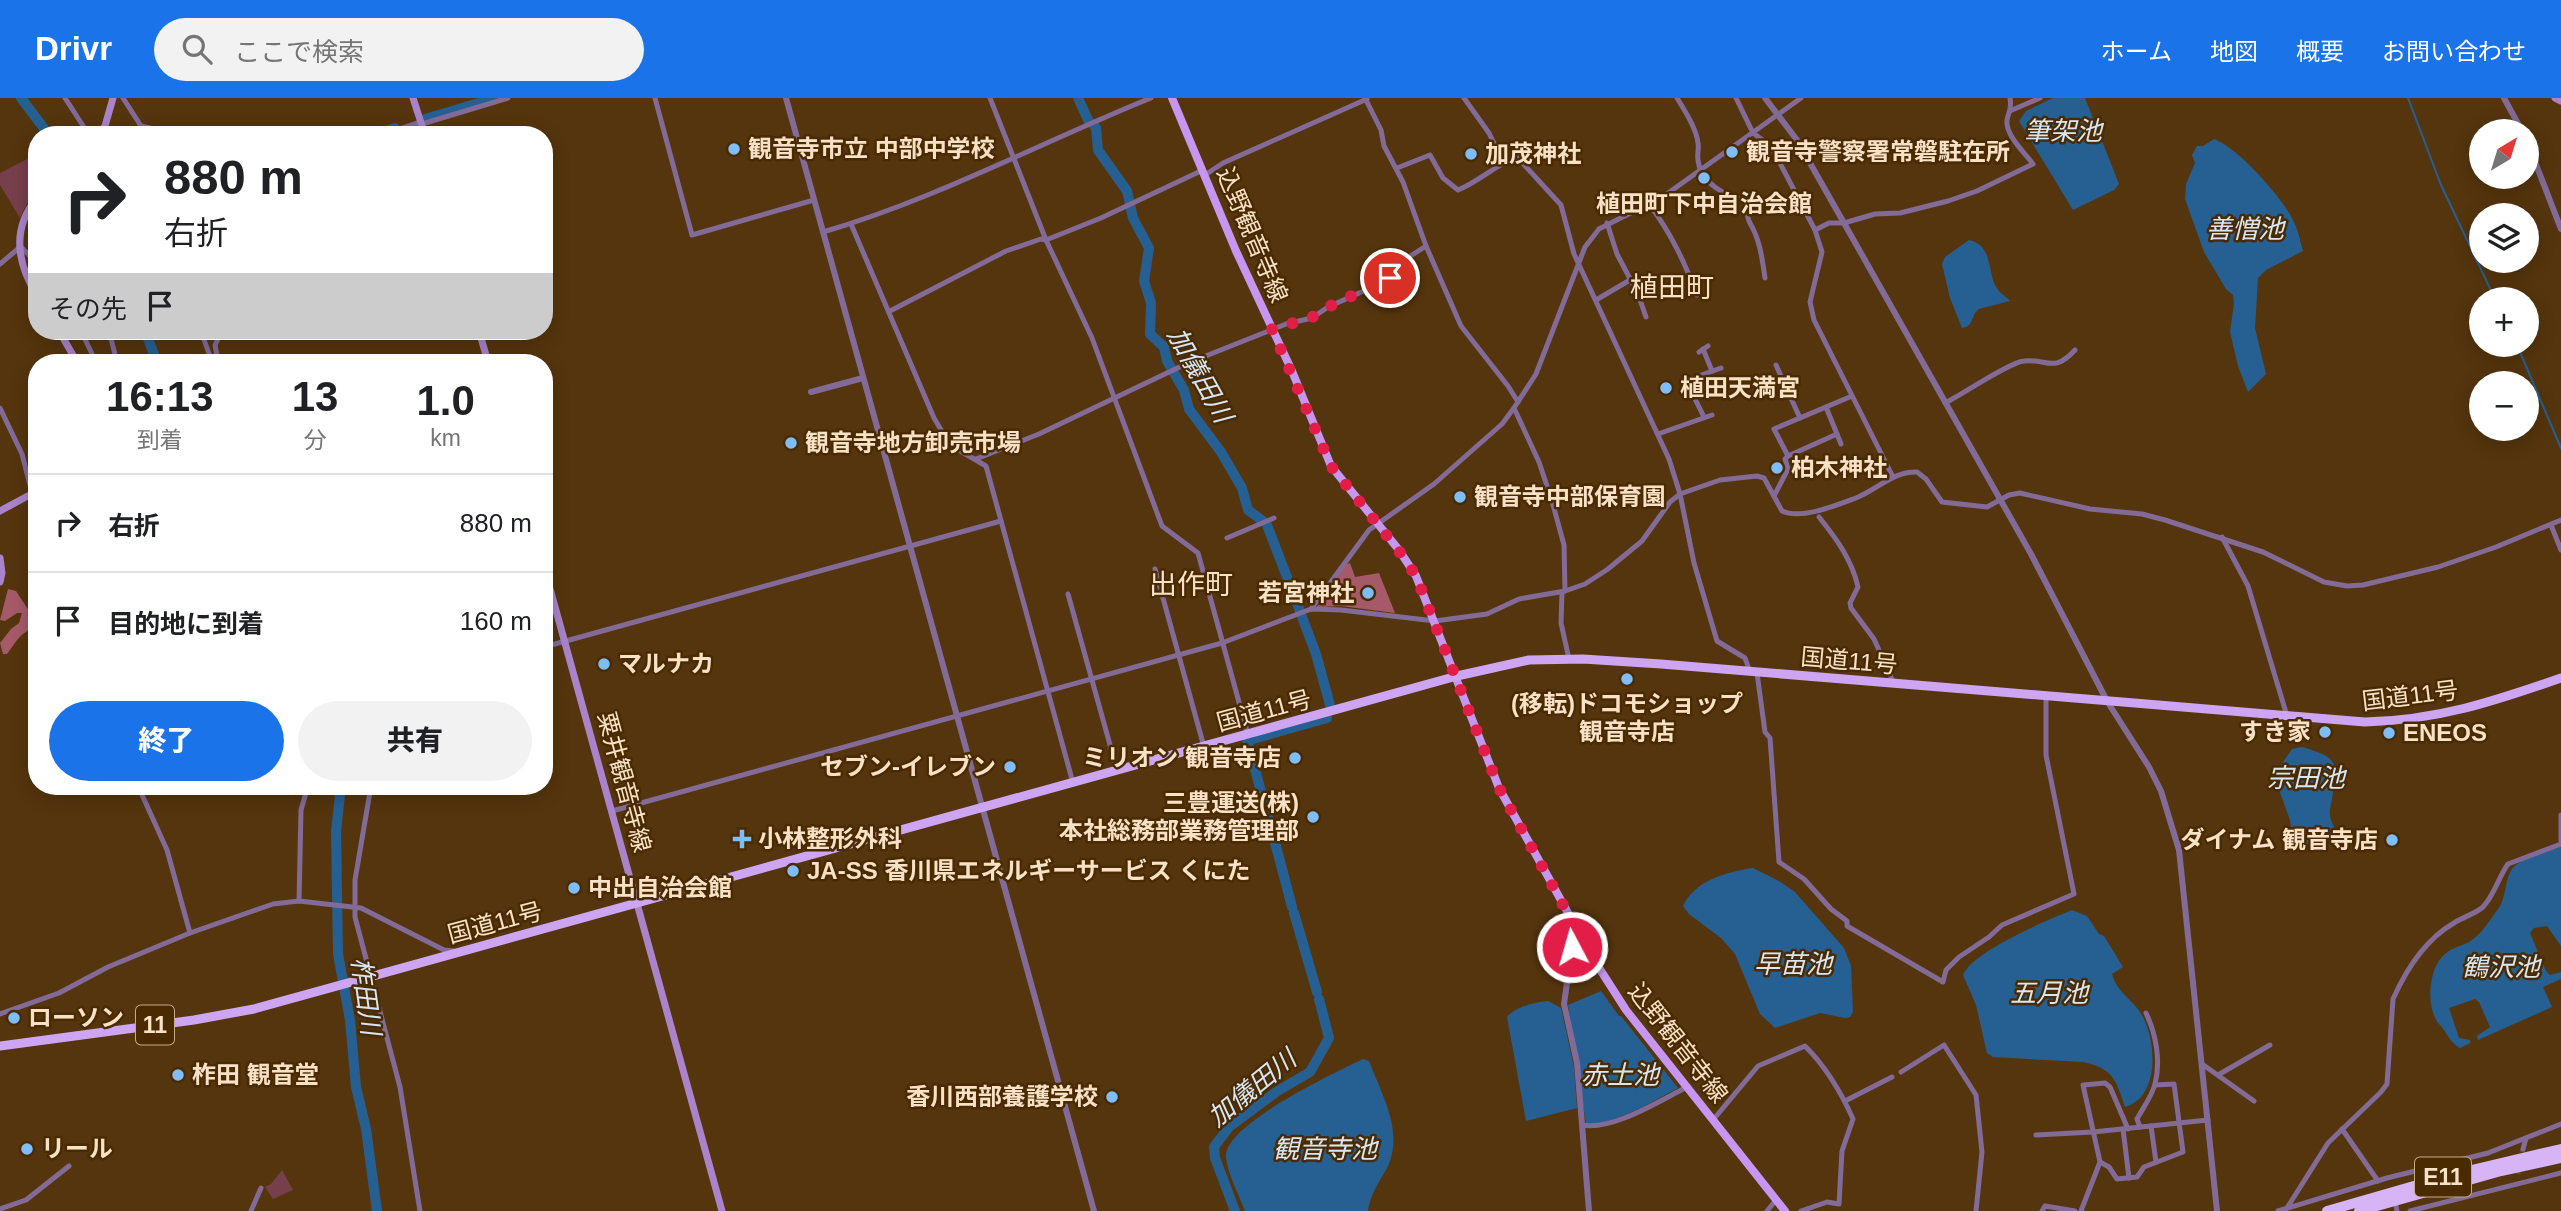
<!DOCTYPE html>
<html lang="ja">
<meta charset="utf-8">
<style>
:root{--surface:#fff;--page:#f2f2f2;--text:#202124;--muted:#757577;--line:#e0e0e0;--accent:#1a73e8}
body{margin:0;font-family:Arial,"Noto Sans JP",sans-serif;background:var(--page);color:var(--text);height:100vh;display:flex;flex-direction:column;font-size:26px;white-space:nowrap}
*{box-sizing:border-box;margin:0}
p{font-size:23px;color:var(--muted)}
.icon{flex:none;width:38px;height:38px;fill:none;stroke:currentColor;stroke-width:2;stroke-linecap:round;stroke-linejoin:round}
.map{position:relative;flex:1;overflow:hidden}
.sheet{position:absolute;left:28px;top:256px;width:525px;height:441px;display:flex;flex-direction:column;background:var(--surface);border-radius:28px;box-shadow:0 4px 18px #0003}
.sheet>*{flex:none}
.banner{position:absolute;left:28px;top:28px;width:525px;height:214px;border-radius:28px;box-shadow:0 4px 18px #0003;background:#fff;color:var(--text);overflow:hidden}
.needle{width:46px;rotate:38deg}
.tools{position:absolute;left:2469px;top:21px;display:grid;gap:14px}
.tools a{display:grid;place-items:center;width:70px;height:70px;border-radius:50%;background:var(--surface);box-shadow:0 4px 18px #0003;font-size:35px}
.pin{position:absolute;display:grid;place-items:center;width:60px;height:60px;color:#fff;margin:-30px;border:4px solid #fff;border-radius:50%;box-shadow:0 2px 7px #0007}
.me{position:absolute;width:77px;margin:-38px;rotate:354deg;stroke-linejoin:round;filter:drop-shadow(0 0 5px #0008)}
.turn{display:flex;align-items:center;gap:24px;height:147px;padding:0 21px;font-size:32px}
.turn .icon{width:91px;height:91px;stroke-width:2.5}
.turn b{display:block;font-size:49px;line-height:60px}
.then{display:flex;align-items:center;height:66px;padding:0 21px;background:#0003;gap:14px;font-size:26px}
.eta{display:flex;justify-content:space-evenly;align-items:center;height:119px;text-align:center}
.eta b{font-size:42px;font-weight:800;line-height:49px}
.action{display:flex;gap:14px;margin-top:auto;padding:14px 21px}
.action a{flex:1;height:80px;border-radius:42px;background:var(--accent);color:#fff;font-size:28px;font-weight:800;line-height:80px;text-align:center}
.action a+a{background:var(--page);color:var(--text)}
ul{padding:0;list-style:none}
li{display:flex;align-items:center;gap:21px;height:98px;padding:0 21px;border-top:2px solid var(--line)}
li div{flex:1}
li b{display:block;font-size:26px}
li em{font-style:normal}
header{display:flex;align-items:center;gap:42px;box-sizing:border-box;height:98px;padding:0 35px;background:var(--accent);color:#fff}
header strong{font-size:33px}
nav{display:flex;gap:38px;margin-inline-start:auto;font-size:24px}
.search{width:490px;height:63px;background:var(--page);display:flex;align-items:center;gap:18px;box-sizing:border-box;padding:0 24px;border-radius:38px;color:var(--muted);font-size:26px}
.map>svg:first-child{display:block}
</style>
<header>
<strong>Drivr</strong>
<div class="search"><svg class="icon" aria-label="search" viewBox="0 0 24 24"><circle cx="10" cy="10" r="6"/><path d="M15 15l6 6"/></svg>ここで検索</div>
<nav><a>ホーム</a><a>地図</a><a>概要</a><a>お問い合わせ</a></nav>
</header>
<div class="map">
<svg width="2561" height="1113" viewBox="0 0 2561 1113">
<rect width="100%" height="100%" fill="#55350d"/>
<g fill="#773f4b">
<path d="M31,59C47,87 30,96 20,120L0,87V75Z"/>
<path d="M282,1072L293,1092L273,1101L265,1089L271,1086Z"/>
</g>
<g fill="#a65a69">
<path d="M1350,465L1355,479L1379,475L1395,515L1341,508L1317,509L1345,467Z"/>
<path d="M8,491L16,493L33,519L31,531C18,537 15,546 7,556H3L0,545L11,531L19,525L22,515H17L5,523L0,522Z"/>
</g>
<g fill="#266092">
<path d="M2053,0H2085L2119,86L2114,92L2073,112L2019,23L2026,13Z"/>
<path d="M2214,41C2237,49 2282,99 2293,122C2298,131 2300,143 2303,153L2266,172L2258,180L2255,230L2266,276L2248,294L2238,268L2230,234L2234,205L2233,197L2226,191L2204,154L2185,101L2186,86L2195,65L2192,57L2197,48H2203Z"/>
<path d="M1969,142C1991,147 1988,169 1994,185C1997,193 2005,198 2010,203L1979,211C1970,217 1975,228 1962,230L1950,200L1942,166L1945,159Z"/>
<path d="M2302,649C2339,660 2338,663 2332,701C2331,706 2329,712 2330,718C2331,725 2336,732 2339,738L2294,753L2290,722L2278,689L2277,673L2292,651Z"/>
<path d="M2561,749V848L2547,828L2534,830L2530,835L2546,873L2550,877L2561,874V881L2543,889L2552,909L2478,942L2477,938L2490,929L2479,904L2475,901L2449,910L2459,940L2470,942V945L2460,950C2449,944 2447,934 2439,926C2426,911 2428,874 2442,859C2450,850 2459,849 2469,844C2481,837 2490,822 2498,811C2508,799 2503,777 2516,767C2527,758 2547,754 2561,749Z"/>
<path d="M1753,770L1779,783L1795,794L1844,850L1851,868L1853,914L1850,919L1845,920L1820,915L1775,930L1760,916L1735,856L1721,840L1689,816L1683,808C1695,782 1727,774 1753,770Z"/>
<path d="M2072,812L2087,818L2099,836L2104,838L2123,869L2112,876C2116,894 2135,903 2143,919C2157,946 2159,999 2125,1009C2116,982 2113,970 2083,964L1993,959L1987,955L1976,907L1963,877C1972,854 2047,822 2072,812Z"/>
<path d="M1601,893L1619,918H1621L1678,990C1653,1003 1615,1027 1586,1026L1568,907Z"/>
<path d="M1548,903L1561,910L1574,969L1577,1010L1526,1023L1507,919C1515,909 1535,904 1548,903Z"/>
<path d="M1363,961L1369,963C1381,995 1404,1033 1388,1068C1380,1083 1370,1096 1368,1113H1245C1240,1099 1225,1070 1226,1056C1230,1024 1334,975 1363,961Z"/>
</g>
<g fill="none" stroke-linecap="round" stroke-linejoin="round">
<g stroke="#266092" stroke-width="2">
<path d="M2408,0L2441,87L2495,201"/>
<path d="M2517,247L2561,350"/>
</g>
<g stroke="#266092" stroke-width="10">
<path d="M21,0L49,37"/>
<path d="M1078,0L1089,24"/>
<path d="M425,21L496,0"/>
<path d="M1093,26L1096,30L1098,52L1127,93L1133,120L1149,150L1144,183L1151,205L1150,236L1164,249L1167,263L1184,292L1189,311L1221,354L1242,390L1248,412L1263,423"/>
<path d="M372,37L395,30"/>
<path d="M145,233L157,264"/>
<path d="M1267,427L1300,513"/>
<path d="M1302,519L1316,556L1330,607"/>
<path d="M1253,641L1327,620"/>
<path d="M1247,642L1269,723"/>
<path d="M341,688L336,733L338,856L350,922L356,989L366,1031L377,1113"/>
<path d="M1271,729L1292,809"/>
<path d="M1294,815L1317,894"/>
<path d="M1235,1113L1215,1060L1214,1049L1229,1029L1276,994L1310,974L1329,940L1319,901"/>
</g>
<path stroke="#6e4f29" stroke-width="5" stroke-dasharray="5 2.5" stroke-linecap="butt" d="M2518,1076L2523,1051"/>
<g stroke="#836b98" stroke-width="5">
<path d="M65,0L89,37"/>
<path d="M123,0L141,28L150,30L155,37"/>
<path d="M655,0L692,137L814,102"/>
<path d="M990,0L1046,142L1092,240L1162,428L1198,455L1248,637"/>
<path d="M1365,0L1381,32L1384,48L1403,84L1426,148L1461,228L1508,288L1518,304"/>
<path d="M1464,0L1489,35L1503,64"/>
<path d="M1677,0C1685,13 1696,30 1698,45C1699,51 1697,56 1698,62C1700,85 1726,98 1745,103C1748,110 1746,119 1750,125C1760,142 1762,160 1765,180"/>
<path d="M1736,0L1753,35L1771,48L1815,132L1822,154L1810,204L1814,222L1893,379"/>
<path d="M2012,12L2040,0"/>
<path d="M422,26L508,0"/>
<path d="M381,37L421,24"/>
<path d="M1397,70L1430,57L1443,80L1458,92C1480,83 1495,67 1517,59L1561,107L1574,156L1669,361L1680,396L1694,465L1717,543L1745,560L1750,574"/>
<path d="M1205,77L1223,65L1367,1"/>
<path d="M1649,106C1671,135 1684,163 1697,197"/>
<path d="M1607,125L1617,156L1638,196L1646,219"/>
<path d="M851,126L934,320L950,347L986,368L1073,685"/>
<path d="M1815,132L1829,125H1844L1875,116L1900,115L1948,103L1977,93L2033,66C2025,55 2005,37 2007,22C2009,12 2012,12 2010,0"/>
<path d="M823,134C936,101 1042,44 1151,0"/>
<path d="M0,166L19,150H22L37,165"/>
<path d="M1596,202L1630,182"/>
<path d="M890,213L1006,153L1041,141L1046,142L1101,120L1203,72"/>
<path d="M81,233L96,264"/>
<path d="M109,233L117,264"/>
<path d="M201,233L212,264"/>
<path d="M1703,251L1712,273"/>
<path d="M1699,254L1708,248"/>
<path d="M218,264L215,247L222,233"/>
<path d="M1776,267L1800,320"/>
<path d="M1686,283L1704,319"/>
<path d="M1682,284L1721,270"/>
<path d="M1945,305C1961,297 2010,264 2024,263C2047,260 2053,276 2075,252"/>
<path d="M1826,309L1841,346"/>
<path d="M0,310L22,356L37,414"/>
<path d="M1514,310L1539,364L1552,403L1564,447L1565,493"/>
<path d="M1658,336L1712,317"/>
<path d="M1837,336L1788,358L1774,331L1852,298"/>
<path d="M976,361L1039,336L1188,265L1286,226L1312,220L1328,209L1386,183L1398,166L1426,148"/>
<path d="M1774,398L1788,371L1785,361L1788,358"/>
<path d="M1819,419C1836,440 1852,462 1858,489L1850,505L1851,510L1874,541L1894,586"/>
<path d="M2551,427L2561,452"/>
<path d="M2222,439L2248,488L2287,618"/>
<path d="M1227,440L1274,420"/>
<path d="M1155,471L1204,649"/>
<path d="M1562,494L1561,525L1569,561"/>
<path d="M1068,496L1117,672"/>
<path d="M1311,511L1369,432L1434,386L1502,326L1514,310L1536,276L1585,149L1599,131L1664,98L1801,0"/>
<path d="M544,549L1001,423"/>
<path d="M1757,575L1765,634L1770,640L1779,764L1804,781L1831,811L1847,823V828L1943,884L1946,872L1959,859L1989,839L2002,827L2074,796L2046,657V598"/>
<path d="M138,688L167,752L190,835"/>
<path d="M371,688L355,782V819L400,989L420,1113"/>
<path d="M612,713L1222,545L1311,511L1341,512L1435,523L1487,516L1519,501L1565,493L1585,486L1608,471L1642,443L1670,404L1680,396L1720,382L1757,378L1764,380L1782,413C1801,422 1837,407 1856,400C1877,392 1893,373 1917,374L1926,381L1942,404L1987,409L2009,397L2020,395L2090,411L2142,416L2165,422L2263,454L2324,484L2347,488L2363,487L2438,469L2496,449L2561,422"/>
<path d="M2561,717V742"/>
<path d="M299,803L301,712L308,688"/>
<path d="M0,916L59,895L108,869L190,835L273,806L299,803L361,810L444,852L454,853"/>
<path d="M2202,966L2254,1003"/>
<path d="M1901,974L1944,947L1976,997L1982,1054L1976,1113"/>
<path d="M2218,977L2270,947"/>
<path d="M1845,1003L1892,979"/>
<path d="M1713,1022L1758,968L1805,948C1826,969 1841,994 1853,1021L1842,1053L1839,1106L1827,1104L1801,1113"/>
<path d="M1582,1027C1612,1033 1659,1003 1687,989"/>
<path d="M2151,1028L2156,1064"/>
<path d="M2140,1029L2137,1021C2143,1010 2152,998 2155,986C2161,963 2156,936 2146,915"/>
<path d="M2123,1031L2129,1080"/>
<path d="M2342,1031L2378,1083"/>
<path d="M2036,1037L2093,1034L2208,1022"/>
<path d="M2523,1051L2526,1040"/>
<path d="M2100,1064L2109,1069L2117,1081L2137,1079L2144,1069L2183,1054L2174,986L2155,987"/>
<path d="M2396,1108L2397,1113"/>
<path d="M2287,1110L2328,1045L2381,994L2387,986L2393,901C2406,872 2426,841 2454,825C2463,819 2475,816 2483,809C2495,796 2498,780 2508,766L2561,746"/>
<path d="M0,1111L26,1102L69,1068"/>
<path d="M251,1113L261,1090"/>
<path d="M1767,1113L1776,1102"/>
<path d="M2042,1113L2045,1108L2075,1113"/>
<path d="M2081,1113L2100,1064L2083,987L2105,985L2110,989L2128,1031"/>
<path d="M2278,1113L2387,1080L2488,1055L2561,1026"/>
<path d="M2410,1113L2561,1075"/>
</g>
<g stroke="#836b98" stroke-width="6">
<path d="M786,0L1094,1113"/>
<path d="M1765,0L1797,42L1844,125L2031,456L2107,603L2149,669L2161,693L2179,752L2217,1113"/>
<path d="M2504,0L2522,33"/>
<path d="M2527,43L2561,131"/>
<path d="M811,294L863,280"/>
<path d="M1575,829L1564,906L1577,965L1589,1113"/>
</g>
<g stroke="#a984ca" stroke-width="7">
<path d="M413,0L425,37"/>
<path d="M2555,0L2561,3"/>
<path d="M98,37L105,28L113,0"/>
<path d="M37,100C11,131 17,165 37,198"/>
<path d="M59,233L77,264"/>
<path d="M479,233L488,264"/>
<path d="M0,413L37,393"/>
<path d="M0,460L2,475L0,484"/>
<path d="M544,469L722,1113"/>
</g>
<path stroke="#c796f1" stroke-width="8" d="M1172,0L1236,153L1292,273L1331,368L1399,452L1416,478L1499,690L1594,862L1626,912L1785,1113"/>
<path stroke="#cea5f3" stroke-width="9" d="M0,948L194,922L254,911L1457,578L1529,562L1583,561L1661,566L2365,624C2438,622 2492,604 2561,580"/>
<g stroke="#d6b4f5" stroke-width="10">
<path d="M2327,1113L2459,1075L2561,1051"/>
<path d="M2359,1113L2501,1073L2561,1060"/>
</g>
</g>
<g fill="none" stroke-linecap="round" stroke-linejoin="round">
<path stroke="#e11d48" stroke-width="12" stroke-dasharray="0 21.6" d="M1390,180L1328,209L1311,220L1272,231L1331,368L1399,453L1416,478L1499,690L1575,829L1572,849"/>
</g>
<g fill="#7ebdf9" stroke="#4a2b00" stroke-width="2.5">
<circle cx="734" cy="51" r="7"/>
<circle cx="1732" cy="54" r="7"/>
<circle cx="1471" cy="56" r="7"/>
<circle cx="1704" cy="80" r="7"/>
<circle cx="1666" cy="290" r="7"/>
<circle cx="791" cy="345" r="7"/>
<circle cx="1777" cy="370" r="7"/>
<circle cx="1460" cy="399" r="7"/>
<circle cx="1368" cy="495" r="7"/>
<circle cx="604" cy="566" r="7"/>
<circle cx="1627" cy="581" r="7"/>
<circle cx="2325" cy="634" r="7"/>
<circle cx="2389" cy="635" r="7"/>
<circle cx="1295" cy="660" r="7"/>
<circle cx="1010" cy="669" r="7"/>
<circle cx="1313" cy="719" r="7"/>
<path d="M738.5 730.5h7v7h7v7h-7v7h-7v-7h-7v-7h7z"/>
<circle cx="2392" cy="742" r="7"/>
<circle cx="793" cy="773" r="7"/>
<circle cx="574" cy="790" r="7"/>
<circle cx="14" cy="920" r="7"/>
<circle cx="178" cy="977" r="7"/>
<circle cx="1112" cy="999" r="7"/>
<circle cx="27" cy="1051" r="7"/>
</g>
<g text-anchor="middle" stroke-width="5" stroke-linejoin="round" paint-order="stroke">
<g fill="#4a2b00" stroke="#c4aa8b" stroke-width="2">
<rect x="136" y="907.5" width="38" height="39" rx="5"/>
<rect x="2415" y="1059.5" width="56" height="39" rx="5"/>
</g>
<g font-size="23" font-weight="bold" fill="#f9e1c7">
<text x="155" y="935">11</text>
<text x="2443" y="1087">E11</text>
</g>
<g font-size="24" font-weight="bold" fill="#f9e1c7" stroke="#4a2b00" text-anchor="start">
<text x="748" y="59">観音寺市立 中部中学校</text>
<text x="1746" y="62">観音寺警察署常磐駐在所</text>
<text x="1485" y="64">加茂神社</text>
<text x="1704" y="114" text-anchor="middle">植田町下中自治会館</text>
<text x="1680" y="298">植田天満宮</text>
<text x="805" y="353">観音寺地方卸売市場</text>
<text x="1791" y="378">柏木神社</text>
<text x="1474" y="407">観音寺中部保育園</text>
<text x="1354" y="503" text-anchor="end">若宮神社</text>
<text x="618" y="574">マルナカ</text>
<text x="1627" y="614" text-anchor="middle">(移転)ドコモショップ<tspan x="1627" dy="28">観音寺店</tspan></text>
<text x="2311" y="642" text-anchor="end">すき家</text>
<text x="2403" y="643">ENEOS</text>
<text x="1281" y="668" text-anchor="end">ミリオン 観音寺店</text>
<text x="996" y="677" text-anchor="end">セブン-イレブン</text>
<text x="1299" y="713" text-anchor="end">三豊運送(株)<tspan x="1299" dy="28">本社総務部業務管理部</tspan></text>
<text x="758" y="749">小林整形外科</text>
<text x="2378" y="750" text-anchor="end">ダイナム 観音寺店</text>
<text x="807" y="781">JA-SS 香川県エネルギーサービス くにた</text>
<text x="588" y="798">中出自治会館</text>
<text x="28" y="928">ローソン</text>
<text x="192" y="985">柞田 観音堂</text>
<text x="1098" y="1007" text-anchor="end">香川西部養護学校</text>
<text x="41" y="1059">リール</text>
</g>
<g font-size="24" fill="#f9e1c7" stroke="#4a2b00">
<text transform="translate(1252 137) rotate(67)" y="8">込野観音寺線</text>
<text transform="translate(1849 563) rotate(5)" y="8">国道11号</text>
<text transform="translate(2410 598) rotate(-7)" y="8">国道11号</text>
<text transform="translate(1264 613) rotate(-15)" y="8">国道11号</text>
<text transform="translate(624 684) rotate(75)" y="8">粟井観音寺線</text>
<text transform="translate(495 825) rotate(-15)" y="8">国道11号</text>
<text transform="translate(1678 945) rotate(52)" y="8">込野観音寺線</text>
</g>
<g font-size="26" font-style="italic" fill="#d7e6f5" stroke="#4a2b00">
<text x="2063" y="42">筆架池</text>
<text x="2245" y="140">善憎池</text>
<text transform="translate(1200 277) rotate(61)" y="9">加儀田川</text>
<text x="2306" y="689">宗田池</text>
<text x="1793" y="875">早苗池</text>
<text x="2501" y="878">鶴沢池</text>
<text x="2049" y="904">五月池</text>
<text transform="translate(366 898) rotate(82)" y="9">柞田川</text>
<text x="1620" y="986">赤土池</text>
<text transform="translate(1252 990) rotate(-39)" y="9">加儀田川</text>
<text x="1325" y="1060">観音寺池</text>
</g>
<g font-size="28" fill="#f9e1c7" stroke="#4a2b00">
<text x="1672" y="199">植田町</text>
<text x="1191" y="496">出作町</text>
</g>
</g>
</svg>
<div class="tools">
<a><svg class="needle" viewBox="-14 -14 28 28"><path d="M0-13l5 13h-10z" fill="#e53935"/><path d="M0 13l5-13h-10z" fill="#757577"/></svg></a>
<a><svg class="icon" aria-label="layers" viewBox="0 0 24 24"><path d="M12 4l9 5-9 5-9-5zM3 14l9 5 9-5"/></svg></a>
<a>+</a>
<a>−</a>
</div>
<div class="pin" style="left:1390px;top:180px;background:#d93025"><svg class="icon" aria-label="arrive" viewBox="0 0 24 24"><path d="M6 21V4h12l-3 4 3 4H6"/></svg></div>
<svg class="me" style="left:1572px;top:849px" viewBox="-20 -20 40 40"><circle r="17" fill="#e11d48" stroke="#fff" stroke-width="3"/><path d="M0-11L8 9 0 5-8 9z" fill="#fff"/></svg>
<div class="banner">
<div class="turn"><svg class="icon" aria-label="right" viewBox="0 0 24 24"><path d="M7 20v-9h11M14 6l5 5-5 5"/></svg><div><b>880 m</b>右折</div></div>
<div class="then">その先<svg class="icon" aria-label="arrive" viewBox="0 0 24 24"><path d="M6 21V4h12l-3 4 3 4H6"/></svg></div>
</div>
<section class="sheet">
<div class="eta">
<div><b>16:13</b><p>到着</p></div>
<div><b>13</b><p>分</p></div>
<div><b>1.0</b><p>km</p></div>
</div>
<ul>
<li><svg class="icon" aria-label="right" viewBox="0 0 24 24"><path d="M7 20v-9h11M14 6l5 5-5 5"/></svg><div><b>右折</b></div><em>880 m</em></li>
<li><svg class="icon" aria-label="arrive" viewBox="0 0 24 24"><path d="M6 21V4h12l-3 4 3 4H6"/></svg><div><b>目的地に到着</b></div><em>160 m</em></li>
</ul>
<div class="action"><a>終了</a><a>共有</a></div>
</section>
</div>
